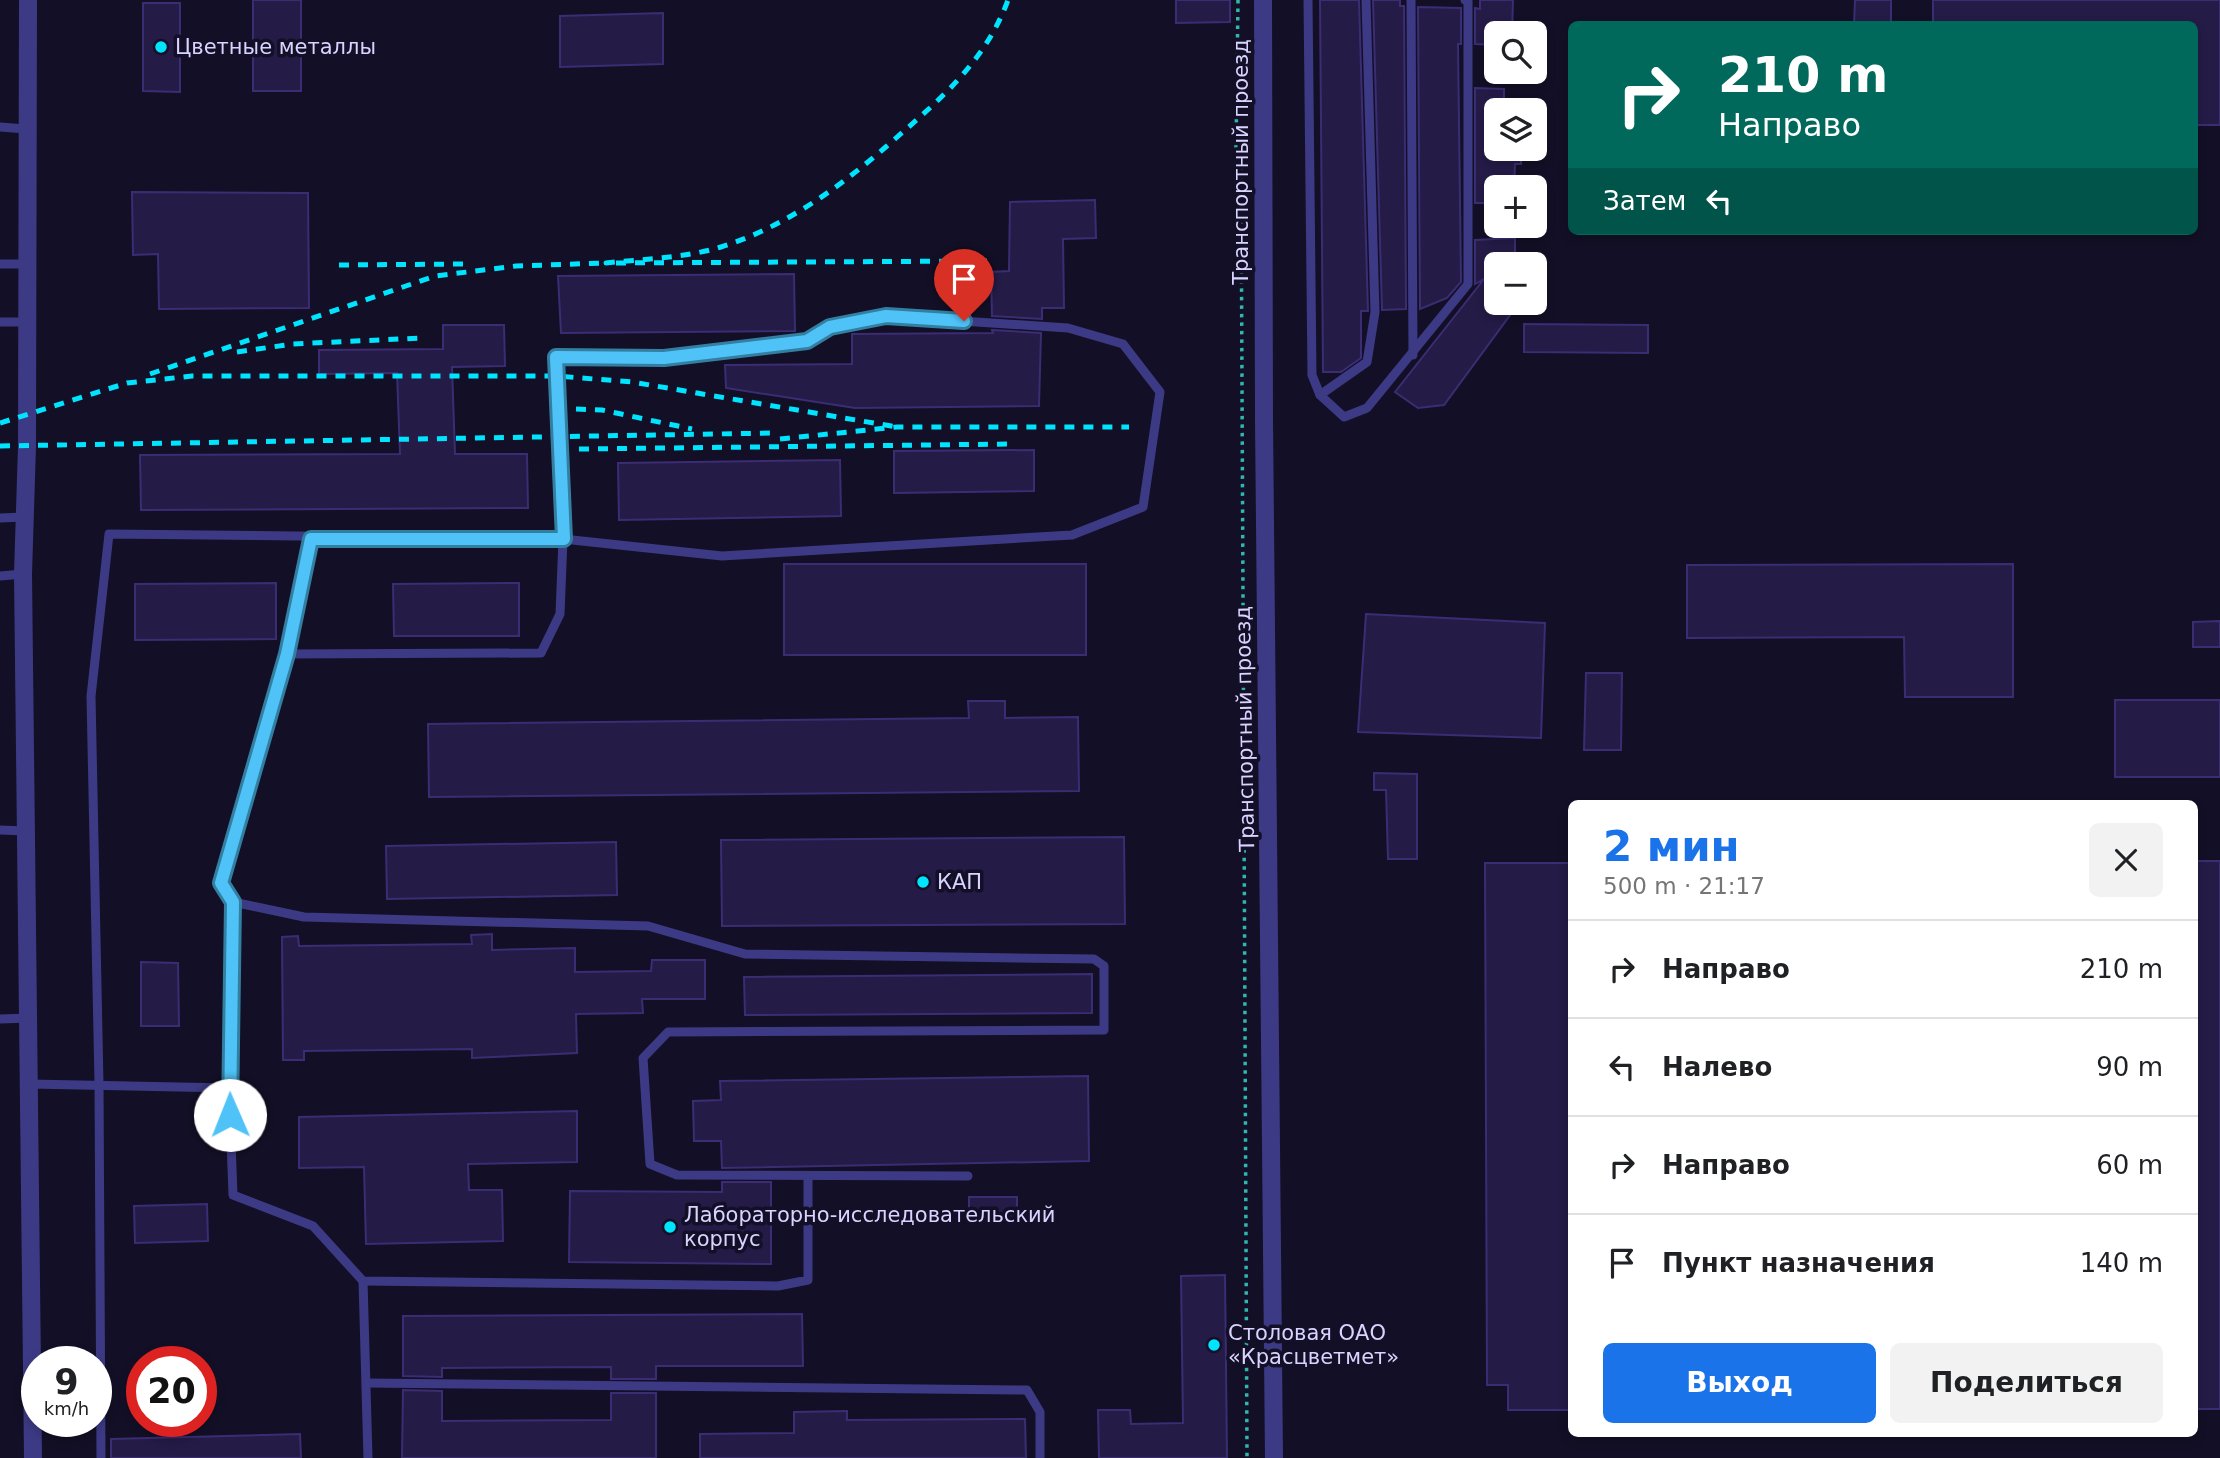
<!DOCTYPE html>
<html lang="ru">
<meta charset="utf-8">
<style>
:root{--surface:#fff;--page:#f2f2f2;--text:#202124;--muted:#757577;--line:#e0e0e0;--accent:#1a73e8}
body{margin:0;font-family:"DejaVu Sans",sans-serif;background:var(--page);color:var(--text);height:100vh;display:flex;flex-direction:column;font-size:26px;white-space:nowrap}
*{box-sizing:border-box;margin:0}
p{font-size:23px;color:var(--muted)}
.icon{flex:none;width:38px;height:38px;fill:none;stroke:currentColor;stroke-width:2;stroke-linecap:round;stroke-linejoin:round}
.map{position:relative;flex:1;overflow:hidden}
.details{position:absolute;left:1568px;top:800px;width:630px;height:637px;display:flex;flex-direction:column;background:var(--surface);border-radius:10px;box-shadow:0 4px 10px #0003}
.details>*{flex:none}
.top-card{position:absolute;left:1568px;top:21px;width:630px;height:214px;border-radius:10px;box-shadow:0 4px 10px #0003;background:#00695c;color:#fff;overflow:hidden}
.controls{position:absolute;left:1484px;top:21px;display:grid;gap:14px}
.controls a{display:grid;place-items:center;width:63px;height:63px;border-radius:10px;background:var(--surface);box-shadow:0 4px 10px #0003;font-size:35px}
.speed{position:absolute;left:21px;top:1346px;display:flex;gap:14px;font-size:35px;font-weight:700;text-align:center}
.speed>*{display:grid;place-content:center;width:91px;height:91px;border-radius:50%;background:var(--surface);box-shadow:0 4px 10px #0003;line-height:1}
.speed small{font-size:18px;font-weight:400}
.speed .limit{border:10px solid #d22;background:#fff;color:#111}
.pin{position:absolute;display:grid;place-items:center;width:60px;height:60px;color:#fff;margin:-72px -30px;border-radius:50% 50% 50% 0;rotate:-45deg;box-shadow:0 0 7px #0007}
.pin .icon{rotate:45deg}
.me{position:absolute;width:77px;margin:-38px;rotate:359deg;stroke-linejoin:round;filter:drop-shadow(0 0 5px #0008)}
.turn{display:flex;align-items:center;gap:24px;height:147px;padding:0 35px;font-size:32px}
.turn .icon{width:91px;height:91px;stroke-width:2.5}
.turn b{display:block;font-size:49px;line-height:60px}
.then{display:flex;align-items:center;height:66px;padding:0 35px;background:#0003;gap:14px;font-size:26px}
.round{display:grid;place-items:center;flex:none;width:74px;height:74px;border-radius:10px;background:var(--page)}
.headline{display:flex;align-items:center;justify-content:space-between;height:119px;padding:0 35px}
h1{font-size:42px;font-weight:800;line-height:52px;color:var(--accent)}
.button{display:flex;gap:14px;margin-top:auto;padding:14px 35px}
.button a{flex:1;height:80px;border-radius:10px;background:var(--accent);color:#fff;font-size:28px;font-weight:800;line-height:80px;text-align:center}
.button a+a{background:var(--page);color:var(--text)}
ul{padding:0;list-style:none}
li{display:flex;align-items:center;gap:21px;height:98px;padding:0 35px;border-top:2px solid var(--line)}
li div{flex:1}
li b{display:block;font-size:26px}
li em{font-style:normal}
.map>svg:first-child{display:block}
</style>
<div class="map">
<svg width="2220" height="1458" viewBox="0 0 2220 1458">
<rect width="100%" height="100%" fill="#130f26"/>
<g fill="#241b47" stroke="#3b2d73" stroke-width="2">
<rect x="253" y="0" width="48" height="91"/>
<path d="M1176,0H1230V22L1176,23Z"/>
<path d="M1320,0H1359L1368,311H1361V358L1341,372H1323Z"/>
<path d="M1373,0H1400V6H1404L1406,309L1382,310Z"/>
<path d="M1480,0H1513L1512,33H1496V45L1475,44V8L1480,9Z"/>
<path d="M1855,0H1891V24H1854Z"/>
<path d="M1933,0H2220V125H2194V24H1933Z"/>
<path d="M143,3H180V92L143,91Z"/>
<path d="M1418,7L1461,8V44H1458L1461,282L1447,298L1420,309Z"/>
<path d="M663,13V64L560,67V16Z"/>
<path d="M1475,88L1504,89V110H1496V149H1521V164H1515L1514,187H1496V203H1475Z"/>
<path d="M132,192L308,193L309,308L159,309L158,254L133,255Z"/>
<path d="M1095,200L1096,238L1063,239L1064,308H1042V319L992,316L991,272L1009,271L1010,202Z"/>
<path d="M1515,238V264H1496V303H1519L1444,405L1418,408L1395,392L1484,279L1475,284V240Z"/>
<path d="M794,274L795,331L561,333L558,276Z"/>
<path d="M1524,324L1648,325V353L1524,352Z"/>
<path d="M443,325H504L505,366L452,367L455,454H527L528,508L141,510L140,455L400,454L397,373L319,374V350L443,349Z"/>
<path d="M992,330L1041,333L1039,406L855,408L726,388L725,365L852,364V334L993,333Z"/>
<path d="M1034,450V491L894,493V451Z"/>
<path d="M840,460L841,516L619,520L618,463Z"/>
<rect x="784" y="564" width="302" height="91"/>
<path d="M2013,564V697H1905L1904,637L1687,638V565Z"/>
<path d="M276,583V639L135,640V584Z"/>
<path d="M519,583V636H394L393,584Z"/>
<path d="M1366,614L1545,623L1541,738L1358,732Z"/>
<path d="M2220,621V647H2193V622Z"/>
<path d="M1586,673H1622L1621,750H1584Z"/>
<rect x="2115" y="700" width="105" height="77"/>
<path d="M968,701H1005V718L1078,717L1079,791L429,797L428,724L969,718Z"/>
<path d="M1374,773L1417,774V859H1388L1386,790H1374Z"/>
<path d="M1124,837L1125,924L722,926L721,840Z"/>
<path d="M616,842L617,895L387,899L386,846Z"/>
<rect x="2194" y="861" width="26" height="548"/>
<path d="M1485,863H1572V1410H1508V1385H1487Z"/>
<path d="M492,934V950L575,948V972L651,971L652,960H705V999H642L643,1013L576,1014L577,1053L472,1058V1049L304,1051V1060H283L282,937L298,936L299,946L472,944L471,935Z"/>
<path d="M141,962L178,963L179,1026H141Z"/>
<path d="M1092,974V1013L745,1015L744,977Z"/>
<path d="M1088,1076L1089,1161L722,1168L721,1141H694L693,1101L721,1100L720,1081Z"/>
<path d="M577,1111V1162L468,1164L469,1190H502L503,1241L366,1244L364,1167L299,1168V1117Z"/>
<path d="M722,1182H771V1264L569,1262L570,1191L722,1192Z"/>
<rect x="969" y="1197" width="48" height="25"/>
<path d="M207,1204L208,1241L135,1243L134,1206Z"/>
<path d="M1225,1275L1227,1458H1099L1098,1410H1130L1131,1424L1183,1423L1181,1276Z"/>
<path d="M802,1314L803,1366H656V1379H611V1367L442,1368V1377L403,1376V1316Z"/>
<path d="M403,1390L442,1391V1421L611,1420V1393H656V1458H402Z"/>
<path d="M847,1411V1420L1025,1419L1026,1458H700V1434L794,1433V1412Z"/>
<path d="M300,1434L301,1458H111V1439Z"/>
</g>
<g fill="none" stroke-linecap="round" stroke-linejoin="round">
<path stroke="#2fb8b0" stroke-width="3.5" stroke-dasharray="3.5 5" stroke-linecap="butt" d="M1238,0L1236,150L1241,170L1247,1458"/>
<g stroke="#3d3a85" stroke-width="9">
<path d="M1308,0L1312,375L1320,395L1344,417L1367,408L1468,284V1L1465,0"/>
<path d="M1411,0L1413,355"/>
<path d="M0,127L26,129"/>
<path d="M0,264H26"/>
<path d="M0,322H25"/>
<path d="M1320,395L1367,362L1375,312L1366,0"/>
<path d="M0,518L24,517"/>
<path d="M311,539L287,654L221,883L233,902L304,917L648,926L745,954L1094,959L1104,966V1030L668,1032L643,1058L650,1164L677,1175L968,1176"/>
<path d="M0,576L23,574"/>
<path d="M0,830L26,831"/>
<path d="M233,902L229,1088L233,1195L313,1226L363,1281L778,1286L808,1280V1178"/>
<path d="M0,1019L29,1018"/>
<path d="M30,1084L229,1088"/>
<path d="M363,1281L368,1458"/>
<path d="M367,1383L1027,1390L1040,1412V1458"/>
<path d="M101,1458L99,1083L91,696L109,534L563,539L722,556L1072,535L1143,507L1160,392L1123,344L1068,328L886,316L830,327L807,341L664,358L556,357L563,539L560,614L541,653L287,654"/>
</g>
<path stroke="#3d3a85" stroke-width="18" d="M1263,0L1264,420L1274,1458"/>
<path stroke="#3d3a85" stroke-width="18" d="M28,0L27,446L23,574L33,1458"/>
<g stroke="#00e5ff" stroke-width="5" stroke-dasharray="10 9" stroke-linecap="butt">
<path d="M987,261L606,263C643,259 685,258 721,247C788,226 844,184 896,138C942,98 986,60 1008,0"/>
<path d="M339,265L466,264"/>
<path d="M237,352L293,344L421,338"/>
<path d="M150,374L435,276L516,266L606,263"/>
<path d="M576,409L602,410L692,429"/>
<path d="M0,423L127,383L192,376H556L632,382L897,427"/>
<path d="M780,439L897,427H1129"/>
<path d="M0,446L774,433"/>
<path d="M579,449L1013,444"/>
</g>
</g>
<g fill="none" stroke-linecap="round" stroke-linejoin="round">
<defs>
<path id="route" d="M230,1115L233,902L221,883L287,654L311,539H564L556,357L664,358L807,341L830,327L886,316L964,321"/>
</defs>
<use href="#route" stroke="#337fa1" stroke-width="18"/>
<use href="#route" stroke="#4fc3f7" stroke-width="12"/>
</g>
<g fill="#00e5ff" stroke="#130f26" stroke-width="2.5">
<circle cx="161" cy="47" r="7"/>
<circle cx="923" cy="882" r="7"/>
<circle cx="670" cy="1227" r="7"/>
<circle cx="1214" cy="1345" r="7"/>
</g>
<g text-anchor="middle" stroke-width="7" stroke-linejoin="round" paint-order="stroke">
<g font-size="21" fill="#d9d4ff" stroke="#130f26" text-anchor="start">
<text x="175" y="54">Цветные металлы</text>
<text x="937" y="889">КАП</text>
<text x="684" y="1222">Лабораторно-исследовательский<tspan x="684" dy="24">корпус</tspan></text>
<text x="1228" y="1340">Столовая ОАО<tspan x="1228" dy="24">«Красцветмет»</tspan></text>
</g>
<g font-size="21" fill="#d9d4ff" stroke="#130f26">
<text transform="translate(1241 162) rotate(-90)" y="7">Транспортный проезд</text>
<text transform="translate(1245 729) rotate(-91)" y="7">Транспортный проезд</text>
</g>
</g>
</svg>
<div class="controls">
<a><svg class="icon" aria-label="search" viewBox="0 0 24 24"><circle cx="10" cy="10" r="6"/><path d="M15 15l6 6"/></svg></a>
<a><svg class="icon" aria-label="layers" viewBox="0 0 24 24"><path d="M12 4l9 5-9 5-9-5zM3 14l9 5 9-5"/></svg></a>
<a>+</a>
<a>−</a>
</div>
<div class="speed"><div>9<small>km/h</small></div><div class="limit">20</div></div>
<div class="pin" style="left:964px;top:321px;background:#d93025"><svg class="icon" aria-label="arrive" viewBox="0 0 24 24"><path d="M6 21V4h12l-3 4 3 4H6"/></svg></div>
<svg class="me" style="left:230px;top:1115px" viewBox="-20 -20 40 40"><circle r="19" fill="#fff"/><path d="M0-13L10 11 0 6-10 11z" fill="#4fc3f7"/></svg>
<div class="top-card">
<div class="turn"><svg class="icon" aria-label="right" viewBox="0 0 24 24"><path d="M7 20v-9h11M14 6l5 5-5 5"/></svg><div><b>210 m</b>Направо</div></div>
<div class="then">Затем<svg class="icon" aria-label="left" viewBox="0 0 24 24"><path d="M17 20v-9H6M10 6l-5 5 5 5"/></svg></div>
</div>
<section class="details">
<div class="headline"><div><h1>2 мин</h1><p>500 m · 21:17</p></div><a class="round"><svg class="icon" aria-label="close" viewBox="0 0 24 24"><path d="M6 6l12 12M18 6L6 18"/></svg></a></div>
<ul>
<li><svg class="icon" aria-label="right" viewBox="0 0 24 24"><path d="M7 20v-9h11M14 6l5 5-5 5"/></svg><div><b>Направо</b></div><em>210 m</em></li>
<li><svg class="icon" aria-label="left" viewBox="0 0 24 24"><path d="M17 20v-9H6M10 6l-5 5 5 5"/></svg><div><b>Налево</b></div><em>90 m</em></li>
<li><svg class="icon" aria-label="right" viewBox="0 0 24 24"><path d="M7 20v-9h11M14 6l5 5-5 5"/></svg><div><b>Направо</b></div><em>60 m</em></li>
<li><svg class="icon" aria-label="arrive" viewBox="0 0 24 24"><path d="M6 21V4h12l-3 4 3 4H6"/></svg><div><b>Пункт назначения</b></div><em>140 m</em></li>
</ul>
<div class="button"><a>Выход</a><a>Поделиться</a></div>
</section>
</div>
